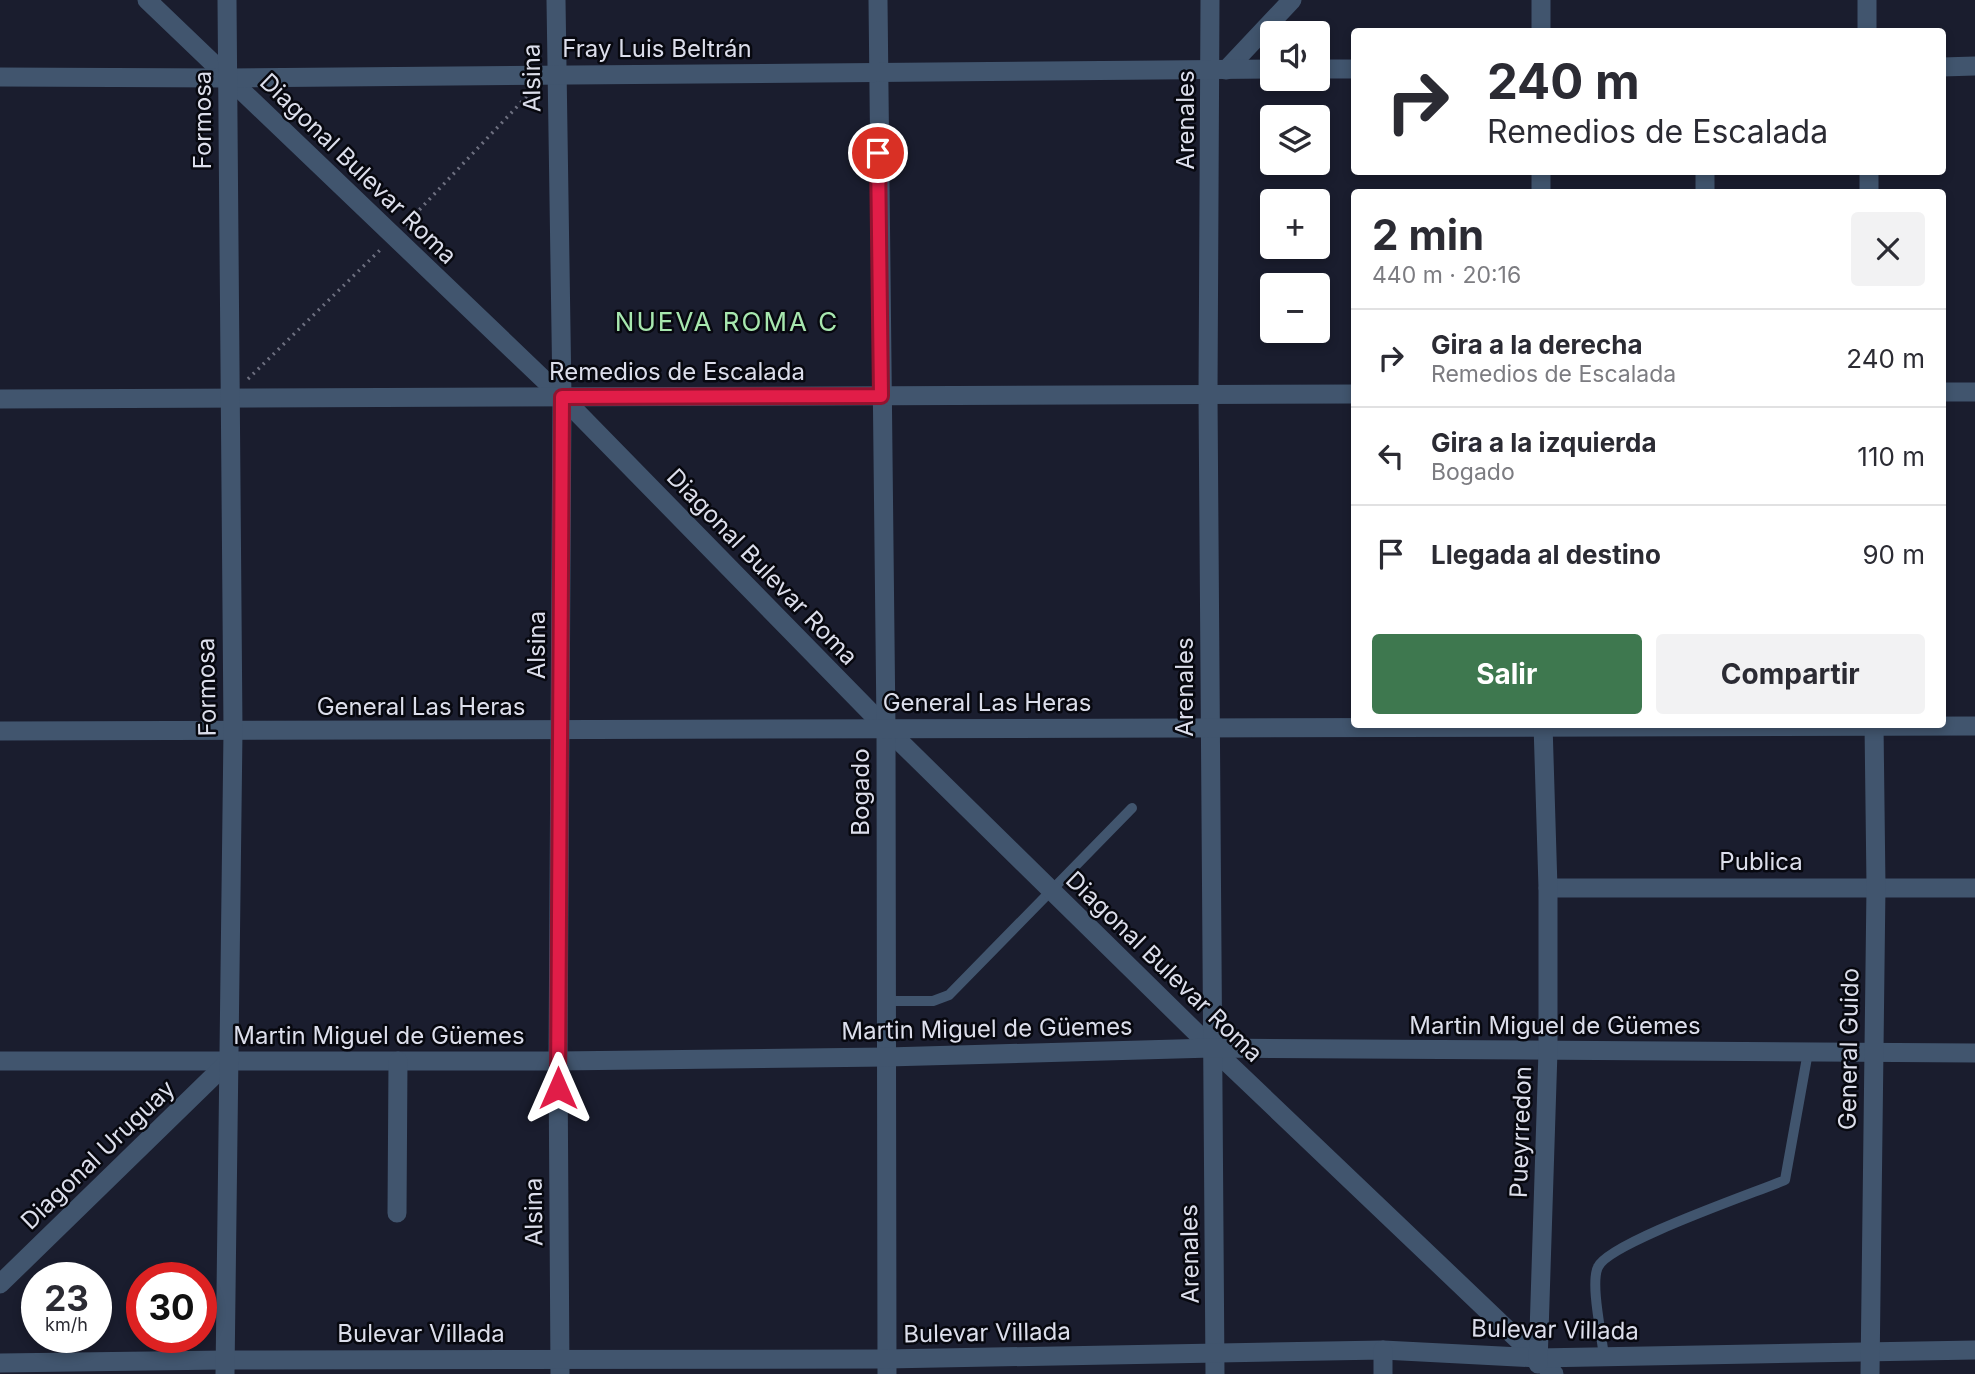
<!DOCTYPE html>
<html lang="es">
<meta charset="utf-8">
<style>
:root{--surface:#fff;--page:#f2f2f3;--text:#2b2b33;--muted:#7c7c81;--line:#e1e1e2;--accent:#3e784f}
body{margin:0;font-family:Inter,sans-serif;background:var(--page);color:var(--text);height:100vh;display:flex;flex-direction:column;font-size:26px;white-space:nowrap}
*{box-sizing:border-box;margin:0}
p{font-size:23px;color:var(--muted)}
.icon{flex:none;width:38px;height:38px;fill:none;stroke:currentColor;stroke-width:2;stroke-linecap:round;stroke-linejoin:round}
.map{position:relative;flex:1;overflow:hidden}
.sheet{position:absolute;left:1351px;top:189px;width:595px;height:539px;display:flex;flex-direction:column;background:var(--surface);border-radius:7px;box-shadow:0 4px 10px #0003}
.sheet>*{flex:none}
.top-card{position:absolute;left:1351px;top:28px;width:595px;height:147px;border-radius:7px;box-shadow:0 4px 10px #0003;background:#fff;color:var(--text);overflow:hidden}
.fabs{position:absolute;left:1260px;top:21px;display:grid;gap:14px}
.fabs a{display:grid;place-items:center;width:70px;height:70px;border-radius:7px;background:var(--surface);box-shadow:0 4px 10px #0003;font-size:35px}
.speed{position:absolute;left:21px;top:1262px;display:flex;gap:14px;font-size:35px;font-weight:700;text-align:center}
.speed>*{display:grid;place-content:center;width:91px;height:91px;border-radius:50%;background:var(--surface);box-shadow:0 4px 10px #0003;line-height:1}
.speed small{font-size:18px;font-weight:400}
.speed .limit{border:10px solid #d22;background:#fff;color:#111}
.pin{position:absolute;display:grid;place-items:center;width:60px;height:60px;color:#fff;margin:-30px;border:4px solid #fff;border-radius:50%;box-shadow:0 2px 7px #0007}
.me{position:absolute;width:77px;margin:-38px;rotate:0deg;stroke-linejoin:round;filter:drop-shadow(0 0 5px #0008)}
.turn{display:flex;align-items:center;gap:24px;height:147px;padding:0 21px;font-size:32px}
.turn .icon{width:91px;height:91px;stroke-width:2.5}
.turn b{display:block;font-size:49px;line-height:60px}
.round{display:grid;place-items:center;flex:none;width:74px;height:74px;border-radius:7px;background:var(--page)}
.headline{display:flex;align-items:center;justify-content:space-between;height:119px;padding:0 21px}
h1{font-size:42px;font-weight:700;line-height:52px}
.action{display:flex;gap:14px;margin-top:auto;padding:14px 21px}
.action a{flex:1;height:80px;border-radius:7px;background:var(--accent);color:#fff;font-size:28px;font-weight:700;line-height:80px;text-align:center}
.action a+a{background:var(--page);color:var(--text)}
ul{padding:0;list-style:none}
li{display:flex;align-items:center;gap:21px;height:98px;padding:0 21px;border-top:2px solid var(--line)}
li div{flex:1}
li b{display:block;font-size:26px}
li em{font-style:normal}
.map>svg:first-child{display:block}
</style>
<div class="map">
<svg width="1975" height="1374" viewBox="0 0 1975 1374">
<rect width="100%" height="100%" fill="#1a1d2e"/>
<g fill="none" stroke-linecap="round" stroke-linejoin="round">
<g stroke="#6e7080" stroke-width="3.5" stroke-dasharray="2 5" stroke-linecap="butt">
<path d="M405,225L530,93"/>
<path d="M248,379L380,250"/>
</g>
<g stroke="#41556e" stroke-width="10">
<path d="M886,1001H933L949,995L1132,808"/>
<path d="M1604,1357C1602,1336 1590,1283 1598,1267C1608,1243 1754,1193 1785,1180L1808,1052"/>
</g>
<g stroke="#41556e" stroke-width="19">
<path d="M147,0L562,397L886,728L1212,1048L1554,1374"/>
<path d="M556,0L562,397L558,1061L560,1374"/>
<path d="M878,0L886,728L887,1374"/>
<path d="M1210,0L1208,395L1215,1374"/>
<path d="M1541,0V32"/>
<path d="M1867,0V32"/>
<path d="M1942,67L1975,66"/>
<path d="M1318,69H1354"/>
<path d="M1226,70L1292,0"/>
<path d="M0,77L227,78L1272,69"/>
<path d="M1541,172V192"/>
<path d="M1705,172V192"/>
<path d="M1869,172V192"/>
<path d="M1942,392H1975"/>
<path d="M0,399L1354,394"/>
<path d="M0,731L1975,726"/>
<path d="M1548,888H1975"/>
<path d="M0,1061H558L887,1057L1212,1048L1975,1053"/>
<path d="M397,1213L398,1061"/>
<path d="M0,1284L230,1060"/>
<path d="M0,1363L224,1360L886,1359L1383,1350L1538,1358L1975,1350"/>
<path d="M1538,1364L1548,1051V888L1543,724"/>
<path d="M225,1374L233,731L227,0"/>
<path d="M1383,1374V1350"/>
<path d="M1870,1374L1876,886L1874,724"/>
</g>
</g>
<g fill="none" stroke-linecap="round" stroke-linejoin="round">
<defs>
<path id="route" d="M558,1088L562,397L881,396L878,153"/>
</defs>
<use href="#route" stroke="#92132f" stroke-width="18"/>
<use href="#route" stroke="#e11d48" stroke-width="12"/>
</g>
<g text-anchor="middle" stroke-width="5" stroke-linejoin="round" paint-order="stroke">
<g font-size="24" fill="#dcdeeb" stroke="#07080f">
<text x="657" y="57">Fray Luis Beltrán</text>
<text transform="translate(532 78) rotate(-91)" y="8">Alsina</text>
<text transform="translate(203 120) rotate(-90)" y="8">Formosa</text>
<text transform="translate(1186 120) rotate(-90)" y="8">Arenales</text>
<text transform="translate(358 169) rotate(44)" y="8">Diagonal Bulevar Roma</text>
<text x="677" y="380">Remedios de Escalada</text>
<text transform="translate(762 567) rotate(46)" y="8">Diagonal Bulevar Roma</text>
<text transform="translate(537 645) rotate(-90)" y="8">Alsina</text>
<text transform="translate(207 687) rotate(-91)" y="8">Formosa</text>
<text transform="translate(1185 687) rotate(-90)" y="8">Arenales</text>
<text x="987" y="711">General Las Heras</text>
<text x="421" y="715">General Las Heras</text>
<text transform="translate(861 792) rotate(-90)" y="8">Bogado</text>
<text x="1761" y="870">Publica</text>
<text transform="translate(1164 967) rotate(44)" y="8">Diagonal Bulevar Roma</text>
<text x="1555" y="1034">Martin Miguel de Güemes</text>
<text transform="translate(987 1029) rotate(-1)" y="8">Martin Miguel de Güemes</text>
<text x="379" y="1044">Martin Miguel de Güemes</text>
<text transform="translate(1849 1049) rotate(-89)" y="8">General Guido</text>
<text transform="translate(1521 1132) rotate(-88)" y="8">Pueyrredon</text>
<text transform="translate(98 1155) rotate(-44)" y="8">Diagonal Uruguay</text>
<text transform="translate(534 1212) rotate(-91)" y="8">Alsina</text>
<text transform="translate(1190 1254) rotate(-91)" y="8">Arenales</text>
<text transform="translate(1555 1330) rotate(1)" y="8">Bulevar Villada</text>
<text transform="translate(987 1333) rotate(-1)" y="8">Bulevar Villada</text>
<text x="421" y="1342">Bulevar Villada</text>
</g>
<g font-size="26" letter-spacing="2" fill="#a7e7af" stroke="#07080f">
<text x="727" y="331">NUEVA ROMA C</text>
</g>
</g>
</svg>
<div class="fabs">
<a><svg class="icon" aria-label="sound" viewBox="0 0 24 24"><path d="M4 9h4l5-4v14l-5-4H4zM17 9q2 3 0 6"/></svg></a>
<a><svg class="icon" aria-label="layers" viewBox="0 0 24 24"><path d="M12 4l9 5-9 5-9-5zM3 14l9 5 9-5"/></svg></a>
<a>+</a>
<a>−</a>
</div>
<div class="speed"><div>23<small>km/h</small></div><div class="limit">30</div></div>
<div class="pin" style="left:878px;top:153px;background:#d93025"><svg class="icon" aria-label="arrive" viewBox="0 0 24 24"><path d="M6 21V4h12l-3 4 3 4H6"/></svg></div>
<svg class="me" style="left:558px;top:1088px" viewBox="-20 -20 40 40"><path d="M0-17L14 15 0 8-14 15z" fill="#e11d48" stroke="#fff" stroke-width="4"/></svg>
<div class="top-card">
<div class="turn"><svg class="icon" aria-label="right" viewBox="0 0 24 24"><path d="M7 20v-9h11M14 6l5 5-5 5"/></svg><div><b>240 m</b>Remedios de Escalada</div></div>
</div>
<section class="sheet">
<div class="headline"><div><h1>2 min</h1><p>440 m · 20:16</p></div><a class="round"><svg class="icon" aria-label="close" viewBox="0 0 24 24"><path d="M6 6l12 12M18 6L6 18"/></svg></a></div>
<ul>
<li><svg class="icon" aria-label="right" viewBox="0 0 24 24"><path d="M7 20v-9h11M14 6l5 5-5 5"/></svg><div><b>Gira a la derecha</b><p>Remedios de Escalada</p></div><em>240 m</em></li>
<li><svg class="icon" aria-label="left" viewBox="0 0 24 24"><path d="M17 20v-9H6M10 6l-5 5 5 5"/></svg><div><b>Gira a la izquierda</b><p>Bogado</p></div><em>110 m</em></li>
<li><svg class="icon" aria-label="arrive" viewBox="0 0 24 24"><path d="M6 21V4h12l-3 4 3 4H6"/></svg><div><b>Llegada al destino</b></div><em>90 m</em></li>
</ul>
<div class="action"><a>Salir</a><a>Compartir</a></div>
</section>
</div>
